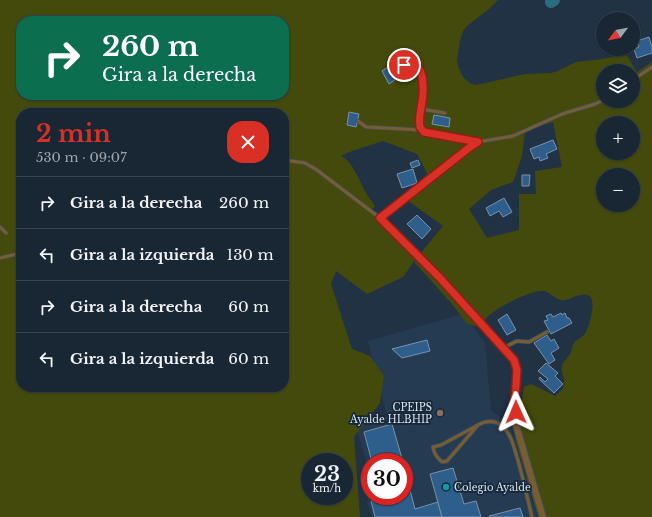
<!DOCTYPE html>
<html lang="es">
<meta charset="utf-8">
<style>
:root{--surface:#192633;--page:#26323f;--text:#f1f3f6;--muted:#9fa5ac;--line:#37434e;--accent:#d93025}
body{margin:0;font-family:"Libre Baskerville",serif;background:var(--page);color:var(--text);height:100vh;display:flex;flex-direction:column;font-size:15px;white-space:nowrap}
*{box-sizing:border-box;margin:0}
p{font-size:13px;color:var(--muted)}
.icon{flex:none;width:22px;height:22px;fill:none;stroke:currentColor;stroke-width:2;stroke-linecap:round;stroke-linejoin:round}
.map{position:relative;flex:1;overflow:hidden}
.panel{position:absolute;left:16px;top:108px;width:273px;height:284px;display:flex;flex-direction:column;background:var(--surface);border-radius:16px;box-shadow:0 1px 3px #0004,0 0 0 1px var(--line)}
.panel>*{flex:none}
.hud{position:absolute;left:16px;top:16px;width:273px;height:84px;border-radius:16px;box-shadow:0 1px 3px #0004,0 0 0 1px var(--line);background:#0b6e4f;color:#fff;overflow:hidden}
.needle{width:26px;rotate:238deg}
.controls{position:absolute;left:596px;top:12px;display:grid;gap:8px}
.controls a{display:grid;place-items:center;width:44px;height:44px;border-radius:50%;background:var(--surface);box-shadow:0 1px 3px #0004,0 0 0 1px var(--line);font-size:20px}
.speed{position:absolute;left:301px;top:453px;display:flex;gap:8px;font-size:20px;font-weight:700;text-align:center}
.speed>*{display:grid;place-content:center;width:52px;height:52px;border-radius:50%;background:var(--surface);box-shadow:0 1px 3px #0004,0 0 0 1px var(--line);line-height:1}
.speed small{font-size:10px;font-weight:400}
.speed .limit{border:6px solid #d22;background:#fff;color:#111}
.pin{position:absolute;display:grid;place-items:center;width:34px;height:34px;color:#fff;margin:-17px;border:2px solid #fff;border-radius:50%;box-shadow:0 1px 4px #0007}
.me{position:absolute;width:44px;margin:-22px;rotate:359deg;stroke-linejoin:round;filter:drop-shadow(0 0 3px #0008)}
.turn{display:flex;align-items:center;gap:14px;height:84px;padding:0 20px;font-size:18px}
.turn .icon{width:52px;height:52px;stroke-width:2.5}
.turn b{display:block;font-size:28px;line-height:34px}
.round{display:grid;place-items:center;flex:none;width:42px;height:42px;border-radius:16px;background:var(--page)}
.head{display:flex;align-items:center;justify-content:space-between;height:68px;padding:0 20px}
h1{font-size:24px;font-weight:800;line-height:30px;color:var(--accent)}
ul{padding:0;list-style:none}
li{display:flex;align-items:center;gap:12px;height:52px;padding:0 20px;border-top:1px solid var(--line)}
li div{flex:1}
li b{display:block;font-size:15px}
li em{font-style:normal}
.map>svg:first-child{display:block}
</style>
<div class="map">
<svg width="652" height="517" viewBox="0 0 652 517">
<rect width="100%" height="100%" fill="#213244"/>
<path fill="#253b52" d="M463,314L485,343L491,410L510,426L537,517H372L367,503L370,488V496H404V462H370V475L356,426L387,416L368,341Z"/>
<path fill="#444a0c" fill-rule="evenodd" d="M0,0H498L488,10L472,22L466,27L463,31L460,41L457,61L458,66L462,75L465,79L470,83L475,85L481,84L525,74L551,73L558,71L576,62L603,59L626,54L637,72L652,62V517H538L515,439L524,387L531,384L555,396C563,390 566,386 563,375C562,372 561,369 562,366C563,361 568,358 570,354C572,351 572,348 573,345C575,340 581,338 584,335C589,329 598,299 588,295C579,292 570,301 561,300C554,299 550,291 542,291C531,290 487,311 484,322C484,323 484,327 484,328L467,324L452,304L415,263V260L403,277L367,294L336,271L331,284L352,349L370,356L384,376L380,403L354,437L360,517H0ZM21,21H284V95H21ZM603,71H633V101H603ZM21,113H284V387H21ZM553,122L562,167L535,171L536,194H519V230L487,238L469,209L491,190L513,182L522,156L525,131ZM603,123H633V153H603ZM383,141L417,154L429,177L407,200L443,226L416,259C409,245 395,235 384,224C379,220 375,215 371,211L375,206C372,201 368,197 366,193C360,182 352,160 341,156L352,151ZM603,175H633V205H603ZM310,462H344V496H310Z"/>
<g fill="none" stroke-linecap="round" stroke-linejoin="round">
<path stroke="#296e7f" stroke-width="12" d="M551,2L554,0"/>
</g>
<g fill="#2e5e8b" stroke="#7d91a6">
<path d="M649,37L652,47V53L637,58L634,49L639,47L637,41Z"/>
<path d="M399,60L404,69L392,76L395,80L389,84L382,71Z"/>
<path d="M349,112L359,114L356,127L347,125Z"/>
<path d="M434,115L450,118L449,127L432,124Z"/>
<path d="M553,140L557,149L546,154L548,158L540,161L539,157L534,159L530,149Z"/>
<path d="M418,160L420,165L412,168L410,163Z"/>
<path d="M413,169L417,183L402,188L397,174Z"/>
<path d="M522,175H530L529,186H522Z"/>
<path d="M504,198L512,212L503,217L499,211L490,216L486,208Z"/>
<path d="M417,215L431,229L422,239L407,224Z"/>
<path d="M561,313L562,315L565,313L567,318H569L572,323L551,334L544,321L548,320L546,316L551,314L553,317Z"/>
<path d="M507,314L516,330L507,335L498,320Z"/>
<path d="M547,335L551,341L554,339L559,348L551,353L555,360L549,364L534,343Z"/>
<path d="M427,340L430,351L402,358L392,349Z"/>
<path d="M546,363L558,373L555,376L563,384L554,393L539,379L540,377L545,382L548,379L538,371Z"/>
<path d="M392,424L403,462H372L364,432Z"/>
<path d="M404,467L415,509L438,502L442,517H375L371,501L390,496H404Z"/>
<path d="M453,468L464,504L476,501L481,517H442L430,474Z"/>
<path d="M520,508L523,517H490L489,516Z"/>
</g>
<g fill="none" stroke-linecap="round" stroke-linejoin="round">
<defs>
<g id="service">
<path d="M404,65L418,66C425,79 424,94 421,108C420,113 419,121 421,127C421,128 424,132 424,132L478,142"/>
<path d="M633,80L652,67"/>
<path d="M421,109L445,113"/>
<path d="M358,121L366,127L422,130"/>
<path d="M284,160L305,163L317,170L380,218L440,279L476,318"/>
<path d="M380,218L470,147L478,142L513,136L562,114L595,104L603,100"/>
<path d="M0,227L6,233"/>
<path d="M0,258L21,253"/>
<path d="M503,348L517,341L529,342L547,332"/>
<path d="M478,425L447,461L442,462C437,457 434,454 433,447L441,445L478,425C486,420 496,420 503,427C511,434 514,447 517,457C523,477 527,497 532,517"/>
</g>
<path id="minor" d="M476,318L514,360L517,370L515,399L516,425L543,517"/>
</defs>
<use href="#service" stroke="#3e4e5f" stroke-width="4.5"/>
<use href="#minor" stroke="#3e4e5f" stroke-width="8"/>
<use href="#service" stroke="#785d33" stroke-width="3"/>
<use href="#minor" stroke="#785d33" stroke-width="6"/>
</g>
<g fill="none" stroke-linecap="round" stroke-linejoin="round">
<defs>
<path id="route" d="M404,65L418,66C425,79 424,94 421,108C420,113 419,121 420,127C421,129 423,131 424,132L478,142L470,147L380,218L440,278L514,360L517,370L515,399L516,412"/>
</defs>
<use href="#route" stroke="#8d1f18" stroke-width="10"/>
<use href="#route" stroke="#d93025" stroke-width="7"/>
</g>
<circle fill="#8d6e63" stroke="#172839" stroke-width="1.5" cx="440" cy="413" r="4"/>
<circle fill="#0f9aa8" stroke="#172839" stroke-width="1.5" cx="446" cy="487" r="4"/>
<g text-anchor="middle" stroke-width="3.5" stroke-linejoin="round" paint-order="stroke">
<g font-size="10" fill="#d7e2ed" stroke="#172839" text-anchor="end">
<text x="432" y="411">CPEIPS<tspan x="432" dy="12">Ayalde HLBHIP</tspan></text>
<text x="454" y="491" text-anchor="start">Colegio Ayalde</text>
</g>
</g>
</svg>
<div class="controls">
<a><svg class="needle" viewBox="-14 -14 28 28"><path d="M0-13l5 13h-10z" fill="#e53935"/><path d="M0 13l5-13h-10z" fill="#9fa5ac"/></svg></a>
<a><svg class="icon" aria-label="layers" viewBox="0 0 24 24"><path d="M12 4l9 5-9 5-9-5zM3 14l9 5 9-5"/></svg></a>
<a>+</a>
<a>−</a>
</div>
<div class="speed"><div>23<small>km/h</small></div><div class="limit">30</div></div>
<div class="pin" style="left:404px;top:65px;background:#d93025"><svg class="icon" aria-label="arrive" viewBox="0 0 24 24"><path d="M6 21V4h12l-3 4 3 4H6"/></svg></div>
<svg class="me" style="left:516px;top:412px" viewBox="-20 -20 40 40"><path d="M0-17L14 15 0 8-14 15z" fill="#d93025" stroke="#fff" stroke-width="4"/></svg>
<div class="hud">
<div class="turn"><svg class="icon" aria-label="right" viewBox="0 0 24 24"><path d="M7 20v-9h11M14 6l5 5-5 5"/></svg><div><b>260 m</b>Gira a la derecha</div></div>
</div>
<section class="panel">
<div class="head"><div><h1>2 min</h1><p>530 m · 09:07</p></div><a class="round" style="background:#d93025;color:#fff"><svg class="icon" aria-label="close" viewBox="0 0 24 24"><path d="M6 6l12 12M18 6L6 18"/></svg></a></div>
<ul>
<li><svg class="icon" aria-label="right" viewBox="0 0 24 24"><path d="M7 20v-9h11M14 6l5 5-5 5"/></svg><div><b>Gira a la derecha</b></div><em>260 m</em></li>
<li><svg class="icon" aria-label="left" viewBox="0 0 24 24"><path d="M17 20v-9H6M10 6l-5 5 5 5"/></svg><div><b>Gira a la izquierda</b></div><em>130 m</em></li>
<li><svg class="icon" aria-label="right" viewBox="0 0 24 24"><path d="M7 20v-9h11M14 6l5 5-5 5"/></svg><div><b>Gira a la derecha</b></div><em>60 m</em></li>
<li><svg class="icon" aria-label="left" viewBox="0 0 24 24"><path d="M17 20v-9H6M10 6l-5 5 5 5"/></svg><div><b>Gira a la izquierda</b></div><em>60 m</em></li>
</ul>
</section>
</div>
